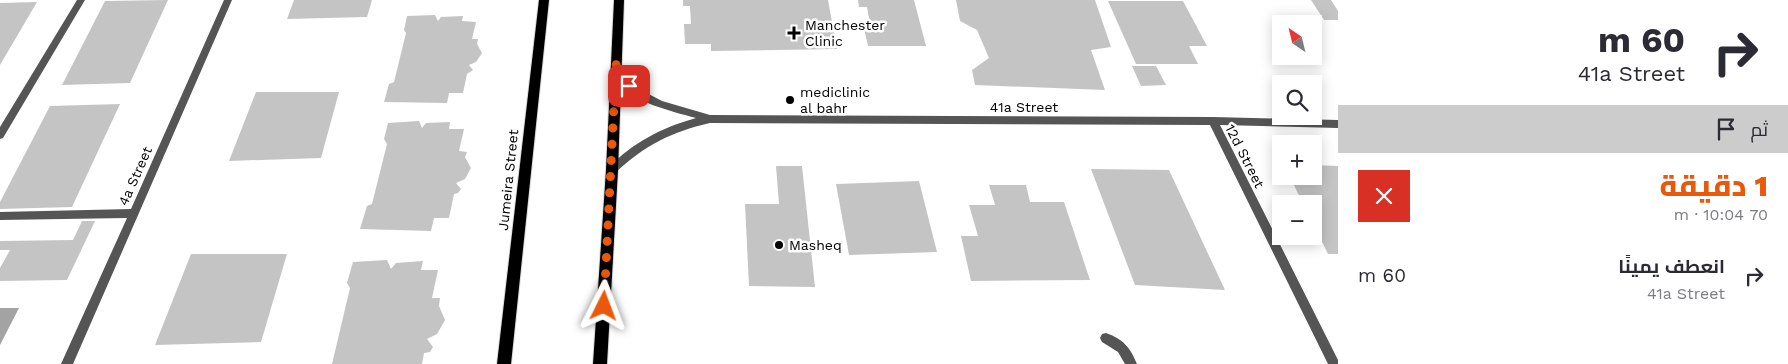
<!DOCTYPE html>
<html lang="ar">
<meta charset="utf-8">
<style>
:root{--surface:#fff;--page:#f2f2f3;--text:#2b2b33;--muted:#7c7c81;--accent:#ea580c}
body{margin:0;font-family:"Work Sans",Cairo,sans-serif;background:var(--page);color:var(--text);direction:rtl;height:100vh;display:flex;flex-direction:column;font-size:19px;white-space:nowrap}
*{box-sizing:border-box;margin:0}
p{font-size:16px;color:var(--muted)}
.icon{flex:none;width:28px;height:28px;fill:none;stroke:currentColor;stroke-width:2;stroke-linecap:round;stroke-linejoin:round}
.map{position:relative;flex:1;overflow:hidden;direction:ltr}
.panel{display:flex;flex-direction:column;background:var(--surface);width:450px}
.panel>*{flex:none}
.top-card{background:#fff;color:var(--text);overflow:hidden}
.needle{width:32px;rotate:325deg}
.controls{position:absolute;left:1272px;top:15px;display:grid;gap:10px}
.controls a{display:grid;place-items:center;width:50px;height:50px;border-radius:0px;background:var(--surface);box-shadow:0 2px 12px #0003;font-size:25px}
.pin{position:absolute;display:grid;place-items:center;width:42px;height:42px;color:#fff;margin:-21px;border-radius:10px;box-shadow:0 2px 8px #0006}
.me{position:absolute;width:55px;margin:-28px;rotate:3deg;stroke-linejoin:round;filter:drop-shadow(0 0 4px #0008)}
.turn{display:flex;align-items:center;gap:18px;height:105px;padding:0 20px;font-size:22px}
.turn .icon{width:65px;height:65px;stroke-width:2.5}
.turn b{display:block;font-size:35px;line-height:42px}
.then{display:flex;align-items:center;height:48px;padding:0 20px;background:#0003;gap:10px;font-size:19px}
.round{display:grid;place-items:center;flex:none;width:52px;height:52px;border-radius:0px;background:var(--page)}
.overview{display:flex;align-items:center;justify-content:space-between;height:85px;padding:0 20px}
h1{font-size:30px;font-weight:800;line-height:38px;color:var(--accent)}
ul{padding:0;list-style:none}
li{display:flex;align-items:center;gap:15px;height:75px;padding:0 20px}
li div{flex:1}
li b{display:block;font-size:19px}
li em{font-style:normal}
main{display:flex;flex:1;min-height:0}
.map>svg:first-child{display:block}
</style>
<main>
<section class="panel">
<div class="top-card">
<div class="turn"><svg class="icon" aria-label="right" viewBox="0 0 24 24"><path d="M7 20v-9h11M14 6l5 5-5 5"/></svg><div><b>60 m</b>41a Street</div></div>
<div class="then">ثم<svg class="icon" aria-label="arrive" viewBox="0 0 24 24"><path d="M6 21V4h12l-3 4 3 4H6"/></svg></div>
</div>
<div class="overview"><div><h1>1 دقيقة</h1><p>70 m · 10:04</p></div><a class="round" style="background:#d93025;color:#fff"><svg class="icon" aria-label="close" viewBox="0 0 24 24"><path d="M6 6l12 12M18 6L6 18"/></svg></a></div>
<ul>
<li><svg class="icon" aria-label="right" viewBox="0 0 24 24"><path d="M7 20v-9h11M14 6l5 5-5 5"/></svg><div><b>انعطف يمينًا</b><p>41a Street</p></div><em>60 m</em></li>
</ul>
</section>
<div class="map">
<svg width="1338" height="364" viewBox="0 0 1338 364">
<rect width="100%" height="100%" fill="#fff"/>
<path fill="#a3a3a3" d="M0,308H19L0,345Z"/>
<g fill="#c4c4c4">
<path d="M168,0L130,83L62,85L105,1Z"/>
<path d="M294,0H372L367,17L287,19Z"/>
<path d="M683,0H828L837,49L711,51V44H685L684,24H691L690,6H683Z"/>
<path d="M858,0H914L926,46H868L863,24H870L867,7H859Z"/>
<path d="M956,0H1095L1111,47L1091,50L1105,90L975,85L972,70L989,58L977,30L960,21Z"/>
<path d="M1311,0H1331L1338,11V20H1324Z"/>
<path d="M1108,1H1183L1207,46H1189L1198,64H1136Z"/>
<path d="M37,2L0,65V3Z"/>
<path d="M435,15L438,21L441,17L463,16L462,21L476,22L472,39H478L477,44L482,53L476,62L469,65L473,70L467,74L463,93H449L447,103L384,102L389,84L394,82L406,33L404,30L407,16Z"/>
<path d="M1132,66H1156L1166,85L1141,86Z"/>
<path d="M256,92H339L321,158L229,161Z"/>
<path d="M120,104L72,207L0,209V202L50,106Z"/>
<path d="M419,121L422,128L426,123L450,122L449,129H464L459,151L467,152L465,157L471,168L465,179L456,183L461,189L458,193L454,194L449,218H434L431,231L360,229L367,206L372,204L387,144L384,139L388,123Z"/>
<path d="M1314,165L1338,166V254H1328L1314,225V204H1303L1293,183L1300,176H1314Z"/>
<path d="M776,166H802L815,287L749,286L745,204H779Z"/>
<path d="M1091,169L1169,170L1225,290L1135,285Z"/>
<path d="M919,181L937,252L849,255L836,184Z"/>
<path d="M989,185H1026L1030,202H1064L1090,280L971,281L961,236H978L969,205H995Z"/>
<path d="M82,221H95L67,280L0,281V268L10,250H0V241L73,240Z"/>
<path d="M191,254H287L261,342L155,345Z"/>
<path d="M387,260L391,269L396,263L423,261L421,270H438L432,298H440L439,306L445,320L437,334L427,339L433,347L430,352L424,353L422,364H332L350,288L347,283L353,262Z"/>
</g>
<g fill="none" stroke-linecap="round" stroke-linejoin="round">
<defs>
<g id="primary">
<path d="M539,0H549L511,364H497Z"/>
<path d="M614,0H624L618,170L607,364H593L606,170Z"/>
</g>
</defs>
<use href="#primary" stroke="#dbdbdb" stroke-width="2"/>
<path fill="#555" fill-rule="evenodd" d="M1106,333C1123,339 1130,347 1137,364H1125L1118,352L1102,342L1100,338L1102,334Z"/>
<g fill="#555" fill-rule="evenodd">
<path d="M77,0H85L3,138L0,139V127Z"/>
<path d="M224,0H232L73,364H61L127,218L0,220V212L131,209Z"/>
<path d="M617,65L622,68L624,78L641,90L662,101L710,115L1213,117L1338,120V128L1220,125L1338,360V364H1328L1210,125L710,123C671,132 645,145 615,173H609L607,170L609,167C634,142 661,128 696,118C671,111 635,103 617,83C614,79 614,73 612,68Z"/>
</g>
<use href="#primary" fill="#000" fill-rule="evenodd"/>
</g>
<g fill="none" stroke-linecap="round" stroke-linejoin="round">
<path stroke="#ea580c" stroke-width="9" stroke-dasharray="0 16.2" d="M604,306L616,64L620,80L629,86"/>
</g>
<g fill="#000" stroke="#fff" stroke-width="2">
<path d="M791.5 25.5h5v5h5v5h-5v5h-5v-5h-5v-5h5z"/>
<circle cx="790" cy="100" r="5"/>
<circle cx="779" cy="245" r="5"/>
</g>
<g text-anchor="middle" stroke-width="5" stroke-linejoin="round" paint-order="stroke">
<g font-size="14" fill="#000" stroke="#fff" text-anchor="start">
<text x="805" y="30">Manchester<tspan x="805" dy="16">Clinic</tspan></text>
<text x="800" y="97">mediclinic<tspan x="800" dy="16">al bahr</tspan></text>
<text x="789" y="250">Masheq</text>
</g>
<g font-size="14" fill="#000" stroke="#fff">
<text x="1024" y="112">41a Street</text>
<text transform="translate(1245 156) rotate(63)" y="5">12d Street</text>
<text transform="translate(135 176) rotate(-66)" y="5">4a Street</text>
<text transform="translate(508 180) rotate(-84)" y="5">Jumeira Street</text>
</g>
</g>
</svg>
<div class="controls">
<a><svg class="needle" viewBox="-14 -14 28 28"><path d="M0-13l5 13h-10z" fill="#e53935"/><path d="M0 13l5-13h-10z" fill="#7c7c81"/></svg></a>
<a><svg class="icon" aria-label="search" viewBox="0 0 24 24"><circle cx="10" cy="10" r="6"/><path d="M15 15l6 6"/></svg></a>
<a>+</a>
<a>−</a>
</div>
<div class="pin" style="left:629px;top:86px;background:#d93025"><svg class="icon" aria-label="arrive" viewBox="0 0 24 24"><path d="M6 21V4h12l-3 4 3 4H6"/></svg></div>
<svg class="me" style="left:604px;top:306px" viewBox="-20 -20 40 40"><path d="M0-17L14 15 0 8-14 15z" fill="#ea580c" stroke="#fff" stroke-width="4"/></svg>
</div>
</main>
